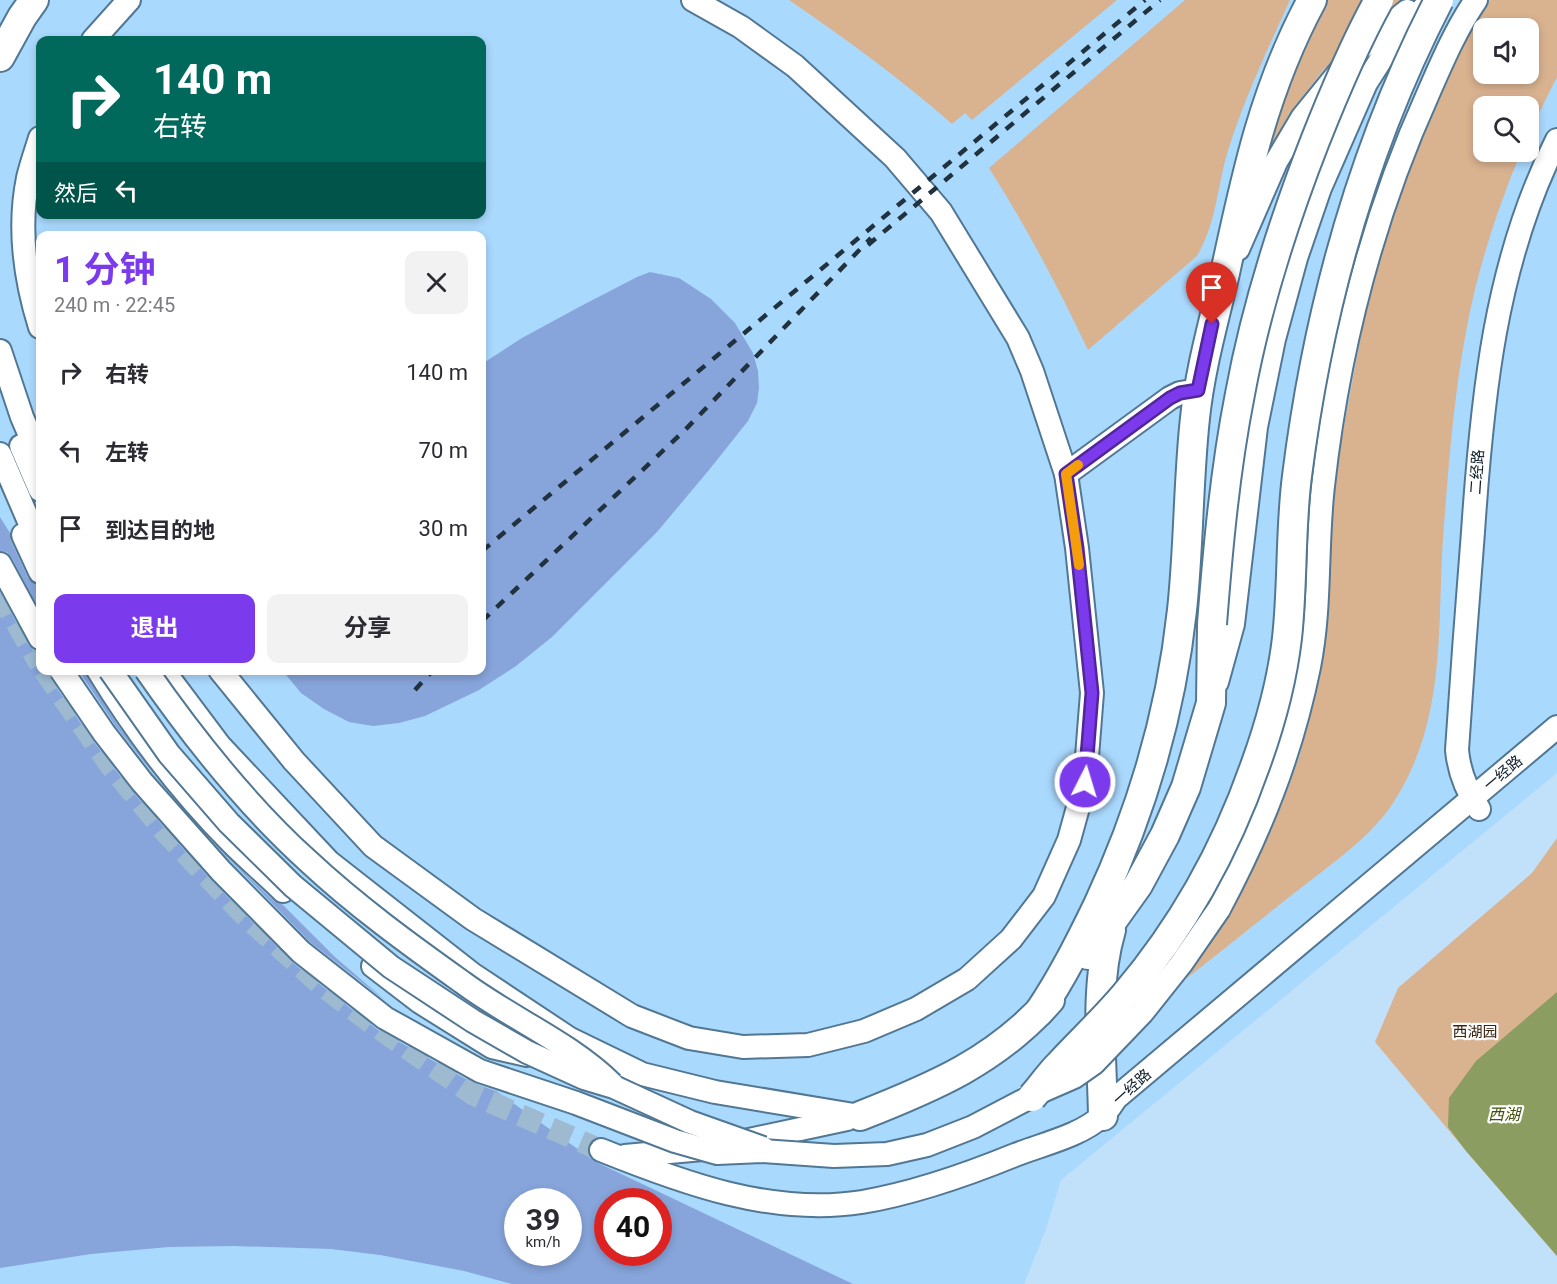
<!DOCTYPE html>
<html lang="zh">
<meta charset="utf-8">
<style>
:root{--surface:#fff;--page:#f2f2f3;--text:#2b2b33;--muted:#7c7c81;--accent:#7c3aed}
body{margin:0;font-family:Roboto,"Noto Sans SC",sans-serif;background:var(--page);color:var(--text);height:100vh;display:flex;flex-direction:column;font-size:22px;white-space:nowrap}
*{box-sizing:border-box;margin:0}
p{font-size:20px;color:var(--muted)}
.icon{flex:none;width:33px;height:33px;fill:none;stroke:currentColor;stroke-width:2;stroke-linecap:round;stroke-linejoin:round}
.map{position:relative;flex:1;overflow:hidden}
.details{position:absolute;left:36px;top:231px;width:450px;height:444px;display:flex;flex-direction:column;background:var(--surface);border-radius:12px;box-shadow:0 3px 9px #0003}
.details>*{flex:none}
.top-card{position:absolute;left:36px;top:36px;width:450px;height:183px;border-radius:12px;box-shadow:0 3px 9px #0003;background:#00695c;color:#fff;overflow:hidden}
.buttons{position:absolute;left:1473px;top:18px;display:grid;gap:12px}
.buttons a{display:grid;place-items:center;width:66px;height:66px;border-radius:12px;background:var(--surface);box-shadow:0 3px 9px #0003;font-size:30px}
.speed{position:absolute;left:504px;top:1188px;display:flex;gap:12px;font-size:30px;font-weight:700;text-align:center}
.speed>*{display:grid;place-content:center;width:78px;height:78px;border-radius:50%;background:var(--surface);box-shadow:0 3px 9px #0003;line-height:1}
.speed small{font-size:15px;font-weight:400}
.speed .limit{border:9px solid #d22;background:#fff;color:#111}
.pin{position:absolute;display:grid;place-items:center;width:51px;height:51px;color:#fff;margin:-62px -26px;border-radius:50% 50% 50% 0;rotate:-45deg;box-shadow:0 0 6px #0007}
.pin .icon{rotate:45deg}
.me{position:absolute;width:66px;margin:-33px;rotate:5deg;stroke-linejoin:round;filter:drop-shadow(0 0 4px #0008)}
.turn{display:flex;align-items:center;gap:21px;height:126px;padding:0 18px;font-size:27px}
.turn .icon{width:78px;height:78px;stroke-width:2.5}
.turn b{display:block;font-size:42px;line-height:51px}
.then{display:flex;align-items:center;height:57px;padding:0 18px;background:#0003;gap:12px;font-size:22px}
.round{display:grid;place-items:center;flex:none;width:63px;height:63px;border-radius:12px;background:var(--page)}
.summary{display:flex;align-items:center;justify-content:space-between;height:102px;padding:0 18px}
h1{font-size:36px;font-weight:700;line-height:45px;color:var(--accent)}
.button{display:flex;gap:12px;margin-top:auto;padding:12px 18px}
.button a{flex:1;height:69px;border-radius:12px;background:var(--accent);color:#fff;font-size:24px;font-weight:700;line-height:69px;text-align:center}
.button a+a{background:var(--page);color:var(--text)}
ul{padding:0;list-style:none}
li{display:flex;align-items:center;gap:18px;height:78px;padding:0 18px}
li div{flex:1}
li b{display:block;font-size:22px}
li em{font-style:normal}
.map>svg:first-child{display:block}
</style>
<div class="map">
<svg width="1557" height="1284" viewBox="0 0 1557 1284">
<rect width="100%" height="100%" fill="#c1e1fb"/>
<path fill="#aad9fe" fill-rule="evenodd" d="M0,0H1557V773L1061,1180L1046,1229L1024,1284H0ZM1484,28H1528V74H1484ZM40,40H482V214H40ZM1484,106H1528V152H1484ZM40,236H482V670H40ZM518,1202H568V1252H518ZM608,1202H658V1252H608Z"/>
<g fill="#d9b290" fill-rule="evenodd">
<path d="M789,0H1117L972,120L965,113L952,124C901,79 846,39 789,0Z"/>
<path d="M1185,0H1290C1267,51 1243,101 1227,154C1217,189 1216,224 1197,256L1088,350C1058,287 1026,226 989,168Z"/>
<path d="M1325,0H1407L1324,69L1289,114L1265,157L1277,109Z"/>
<path d="M1490,0H1557V77L1529,133L1528,106H1484V152H1521C1497,210 1477,270 1466,332C1454,395 1449,461 1444,525C1436,621 1449,714 1395,800C1374,834 1337,860 1306,884C1266,915 1227,947 1187,978L1229,915L1283,802L1300,754L1310,707L1338,458L1364,319L1383,248L1406,176L1426,124L1469,34ZM1484,28H1528V74H1484Z"/>
<path d="M1557,838V1256L1466,1151L1375,1042L1398,988L1532,873Z"/>
</g>
<path fill="#8b9d60" d="M1557,992V1256L1466,1151L1448,1127L1449,1098L1476,1061Z"/>
<g fill="#87a5db" fill-rule="evenodd">
<path d="M650,272L679,278L711,299L735,323L753,353L758,371L759,388L757,403L748,421L709,470L657,532L552,637L516,666L479,690L425,716L399,723L373,726L349,722L324,709L301,693L282,670H482V364L522,338L581,306L637,277Z"/>
<path d="M0,517L10,533L11,541L28,578L33,583L40,585V611L12,558L7,552L0,551Z"/>
<path d="M0,592L28,644L33,650L40,651V670H48L50,678L93,741L131,790L211,880L293,963L378,1030L473,1083L496,1091L596,1162L853,1284H512L464,1271L380,1255L331,1249L234,1246L169,1247L91,1254L0,1268ZM518,1202H568V1252H518ZM608,1202H658V1252H608Z"/>
<path d="M78,670H85L87,677L117,724L158,780L115,725Z"/>
<path d="M224,854L274,901L282,904L335,957L386,1001L310,942Z"/>
</g>
<g fill="none" stroke-linecap="round" stroke-linejoin="round">
<g stroke="#9dbad1" stroke-width="22" stroke-dasharray="22 11" stroke-linecap="butt">
<path d="M0,594L40,664"/>
<path d="M44,670L110,765L165,832L245,916L321,985L374,1025L474,1095L601,1150"/>
</g>
<defs>
<g id="secondary">
<path d="M93,40L129,0"/>
<path d="M40,138C36,151 31,165 28,178C18,227 25,279 40,327"/>
<path d="M1238,249L1276,162L1302,118L1354,54L1407,11"/>
<path d="M0,351L22,417L40,459"/>
<path d="M21,446L40,490"/>
<path d="M0,454L40,547"/>
<path d="M1066,474L1170,398L1180,393L1198,390"/>
<path d="M23,535L40,572"/>
<path d="M0,564L40,638"/>
<path d="M98,670C136,732 181,792 233,844C249,860 267,875 283,891"/>
<path d="M163,670L220,746L329,862L472,974L570,1039L642,1074L715,1092L860,1116"/>
<path d="M220,670L294,761L373,846L473,919L632,1016L689,1038L743,1047L808,1045L864,1031L916,1009L967,979L1011,939L1044,896L1069,840L1085,782L1092,693L1077,548L1066,474L1032,371L1018,338L941,212L895,158L795,66L741,27L693,0"/>
<path d="M1217,682L1233,624L1256,427L1274,339L1296,258L1320,188L1366,83L1387,50L1431,0"/>
<path d="M1479,809C1466,790 1459,772 1457,750C1462,677 1467,605 1473,532C1482,398 1495,262 1557,140"/>
<path d="M1219,909C1261,830 1291,755 1309,667C1321,607 1316,546 1323,486C1338,351 1372,218 1428,94C1442,62 1456,29 1476,0"/>
<path d="M373,966L420,1002L492,1047L527,1055"/>
<path d="M735,1143L847,1119"/>
<path d="M601,1150C683,1183 772,1216 862,1202C915,1193 966,1175 1015,1155C1043,1144 1080,1136 1102,1116C1108,1111 1112,1104 1116,1098L1557,727"/>
<path d="M625,1156L703,1149"/>
</g>
<g id="highway">
<path d="M0,57L22,17L34,0"/>
<path d="M1088,955L1138,885L1165,835L1186,787L1211,703L1212,624"/>
<path d="M1039,1012C1062,978 1080,942 1098,905C1142,811 1171,713 1182,610C1189,546 1188,482 1195,418C1200,369 1214,321 1225,273C1246,175 1264,89 1312,0"/>
<path d="M860,1116C934,1087 996,1061 1050,1000"/>
<path d="M1103,1116C1102,1056 1094,987 1111,930"/>
</g>
</defs>
<use href="#secondary" stroke="#517793" stroke-width="26"/>
<use href="#highway" stroke="#517793" stroke-width="32"/>
<use href="#secondary" stroke="#fff" stroke-width="22"/>
<use href="#highway" stroke="#fff" stroke-width="28"/>
<g stroke="#21323f" stroke-width="4.5" stroke-dasharray="10 10" stroke-linecap="butt">
<path d="M868,245L1160,0"/>
<path d="M482,551L1145,0"/>
<path d="M482,621L684,431L871,238"/>
<path d="M415,690L433,670"/>
</g>
<defs>
<g id="secondary-bridge">
<path d="M61,670L104,733L142,782L221,871L301,952L385,1018L480,1071L576,1103L675,1141L717,1153L762,1151L834,1156L887,1154L927,1145L973,1127L1042,1091L1074,1077L1094,1063L1142,1013L1181,964L1219,909"/>
<path d="M110,670L169,754L229,823L293,886L391,967L473,1021L527,1052L584,1078L614,1087L690,1122L763,1148"/>
<path d="M146,670C194,739 246,805 308,861C355,905 410,945 462,982C510,1018 569,1042 612,1084"/>
</g>
<g id="highway-bridge">
<path d="M1212,624C1218,547 1225,470 1240,394C1256,307 1283,223 1315,141C1334,93 1354,45 1379,0"/>
<path d="M1032,1097C1041,1087 1049,1075 1059,1065C1081,1041 1104,1020 1125,995C1182,928 1226,849 1255,766C1270,725 1282,681 1287,638C1293,584 1290,530 1297,476C1318,310 1362,149 1439,0"/>
</g>
</defs>
<use href="#secondary-bridge" stroke="#517793" stroke-width="26" stroke-linecap="butt"/>
<use href="#highway-bridge" stroke="#517793" stroke-width="32" stroke-linecap="butt"/>
<use href="#secondary-bridge" stroke="#fff" stroke-width="22"/>
<use href="#highway-bridge" stroke="#fff" stroke-width="28"/>
</g>
<g fill="none" stroke-linecap="round" stroke-linejoin="round">
<defs>
<path id="route" d="M1085,782L1092,693L1077,548L1066,474L1170,398L1180,393L1198,390L1212,324"/>
</defs>
<use href="#route" stroke="#51269a" stroke-width="15"/>
<use href="#route" stroke="#7c3aed" stroke-width="10"/>
<path stroke="#f59e0b" stroke-width="10" d="M1078,465L1066,474L1079,565"/>
</g>
<g text-anchor="middle" stroke-width="4.5" stroke-linejoin="round" paint-order="stroke">
<g font-size="15" fill="#0d1c28" stroke="#fefefe">
<text transform="translate(1477 472) rotate(-86)" y="5">二经路</text>
<text transform="translate(1503 773) rotate(-40)" y="5">一经路</text>
<text transform="translate(1132 1087) rotate(-42)" y="5">一经路</text>
</g>
<g font-size="15" fill="#3a2410" stroke="#fefefe">
<text x="1475" y="1037">西湖园</text>
</g>
<g font-size="16" font-style="italic" fill="#42520c" stroke="#fefefe">
<text x="1504" y="1120">西湖</text>
</g>
</g>
</svg>
<div class="buttons">
<a><svg class="icon" aria-label="sound" viewBox="0 0 24 24"><path d="M4 9h4l5-4v14l-5-4H4zM17 9q2 3 0 6"/></svg></a>
<a><svg class="icon" aria-label="search" viewBox="0 0 24 24"><circle cx="10" cy="10" r="6"/><path d="M15 15l6 6"/></svg></a>
</div>
<div class="speed"><div>39<small>km/h</small></div><div class="limit">40</div></div>
<div class="pin" style="left:1212px;top:324px;background:#d93025"><svg class="icon" aria-label="arrive" viewBox="0 0 24 24"><path d="M6 21V4h12l-3 4 3 4H6"/></svg></div>
<svg class="me" style="left:1085px;top:782px" viewBox="-20 -20 40 40"><circle r="17" fill="#7c3aed" stroke="#fff" stroke-width="3"/><path d="M0-11L8 9 0 5-8 9z" fill="#fff"/></svg>
<div class="top-card">
<div class="turn"><svg class="icon" aria-label="right" viewBox="0 0 24 24"><path d="M7 20v-9h11M14 6l5 5-5 5"/></svg><div><b>140 m</b>右转</div></div>
<div class="then">然后<svg class="icon" aria-label="left" viewBox="0 0 24 24"><path d="M17 20v-9H6M10 6l-5 5 5 5"/></svg></div>
</div>
<section class="details">
<div class="summary"><div><h1>1 分钟</h1><p>240 m · 22:45</p></div><a class="round"><svg class="icon" aria-label="close" viewBox="0 0 24 24"><path d="M6 6l12 12M18 6L6 18"/></svg></a></div>
<ul>
<li><svg class="icon" aria-label="right" viewBox="0 0 24 24"><path d="M7 20v-9h11M14 6l5 5-5 5"/></svg><div><b>右转</b></div><em>140 m</em></li>
<li><svg class="icon" aria-label="left" viewBox="0 0 24 24"><path d="M17 20v-9H6M10 6l-5 5 5 5"/></svg><div><b>左转</b></div><em>70 m</em></li>
<li><svg class="icon" aria-label="arrive" viewBox="0 0 24 24"><path d="M6 21V4h12l-3 4 3 4H6"/></svg><div><b>到达目的地</b></div><em>30 m</em></li>
</ul>
<div class="button"><a>退出</a><a>分享</a></div>
</section>
</div>
